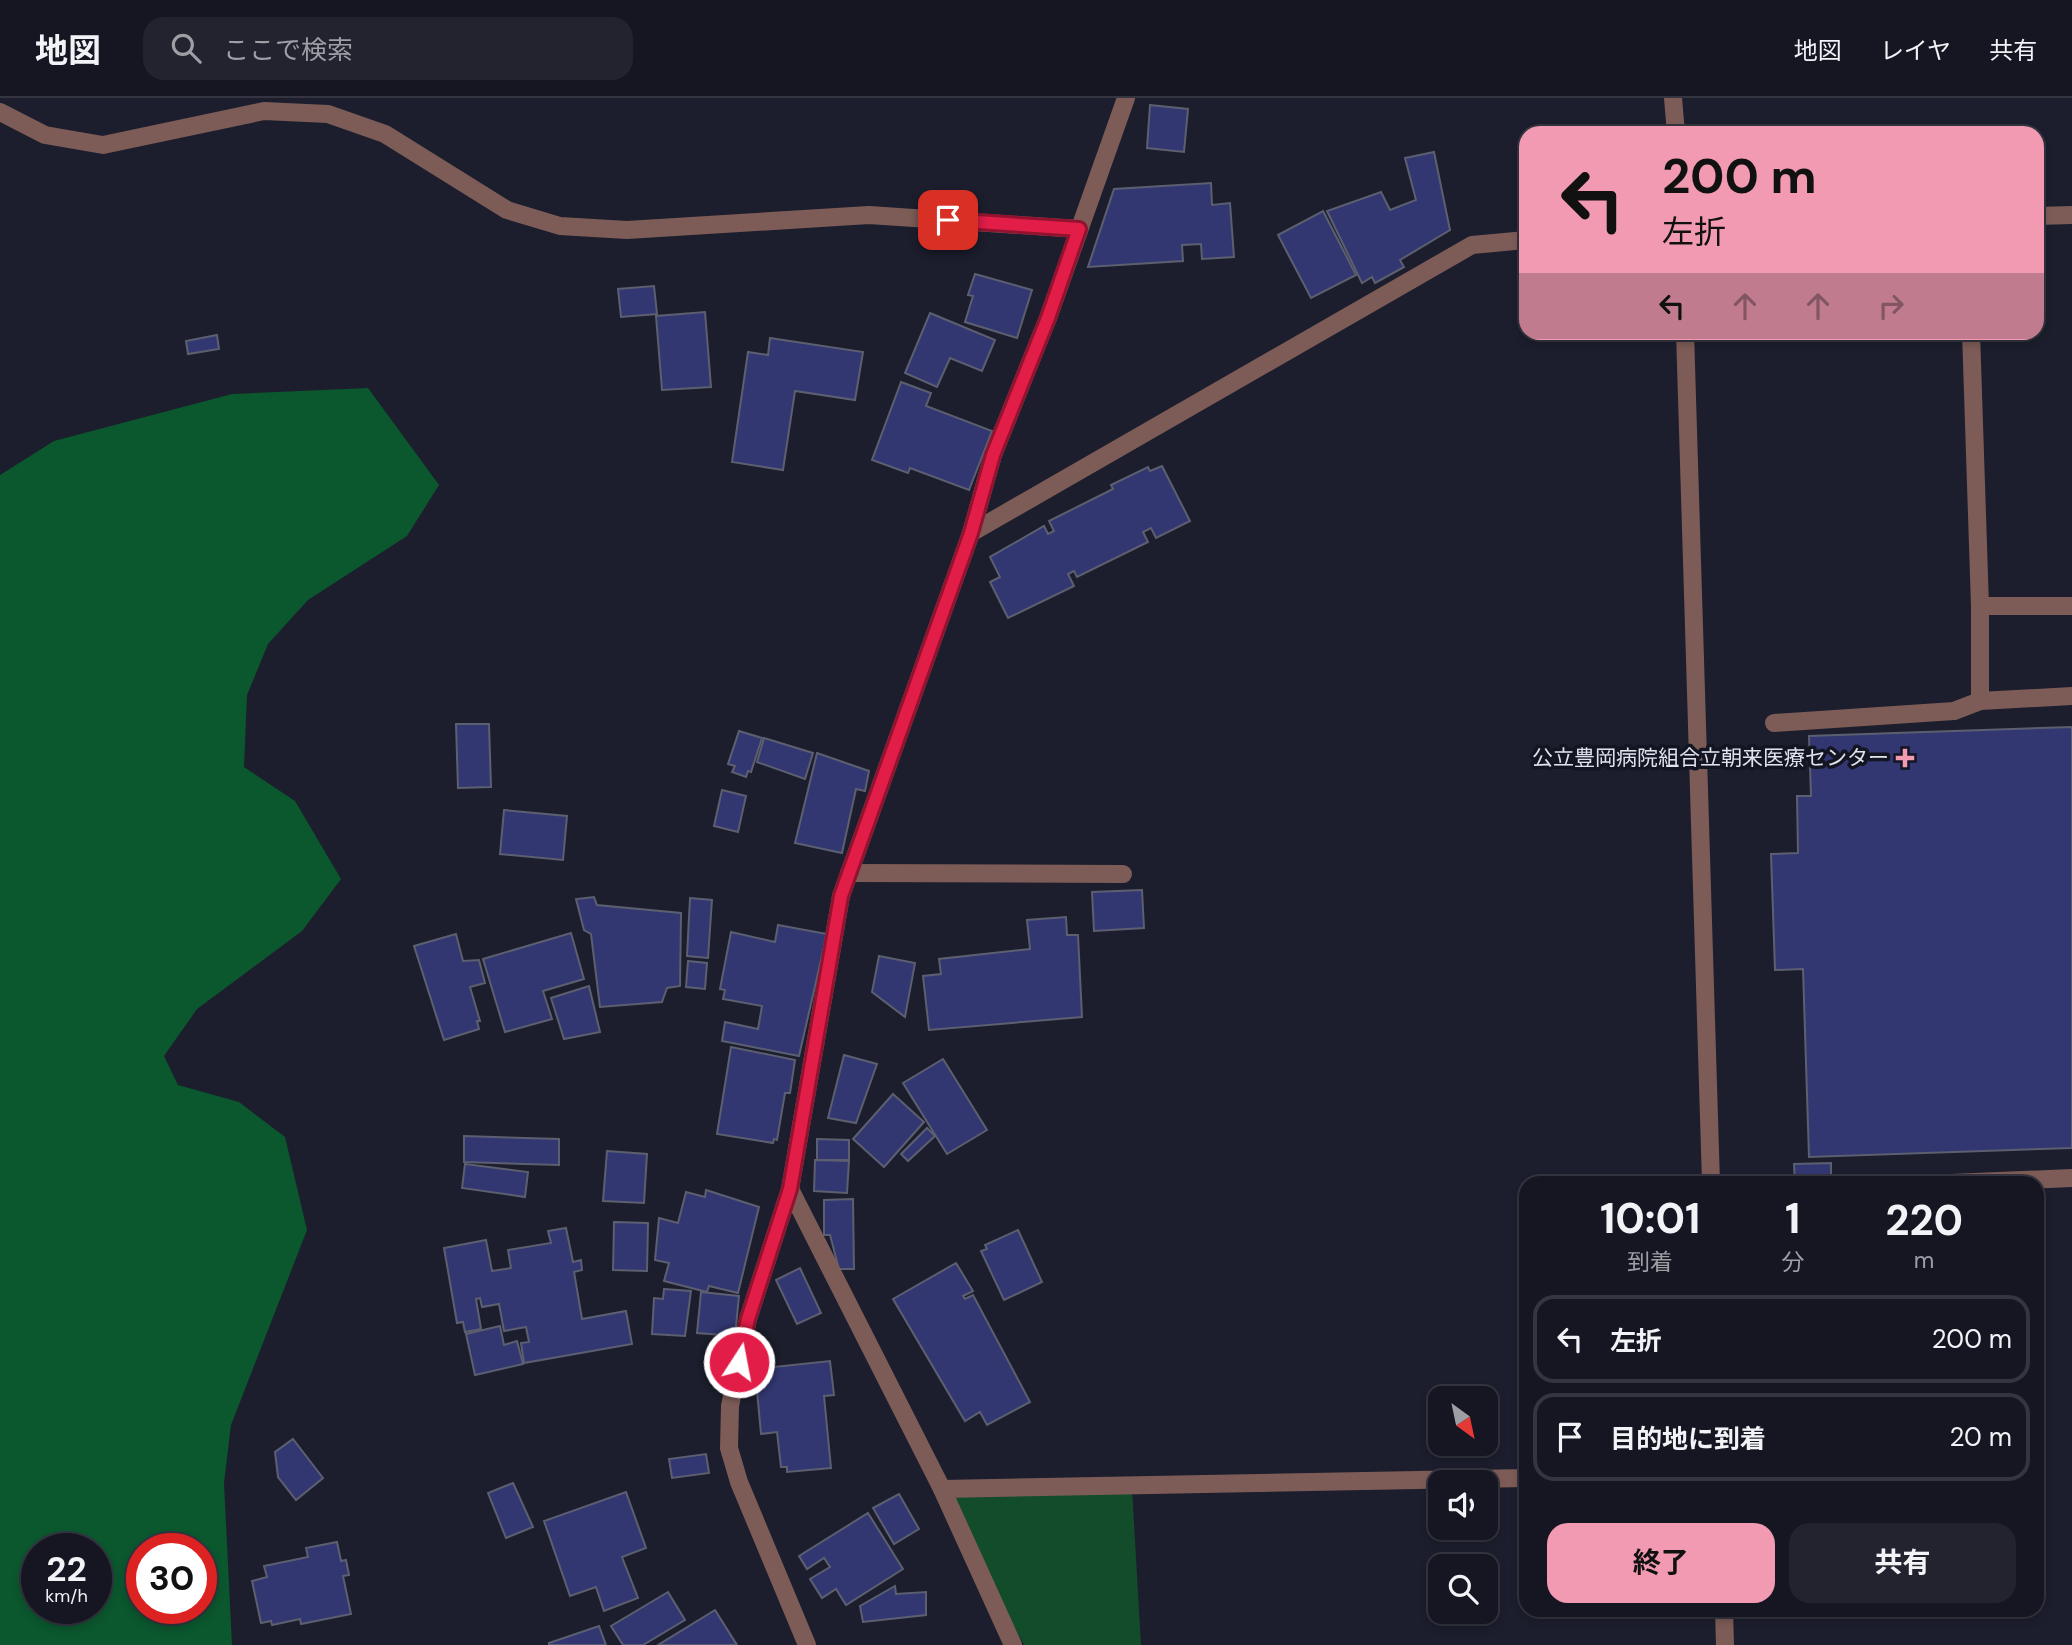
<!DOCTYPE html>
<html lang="ja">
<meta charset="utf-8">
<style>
:root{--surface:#151622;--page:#22232f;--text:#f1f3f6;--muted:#9d9fa5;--line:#343540;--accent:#f19ab2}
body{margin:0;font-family:"DM Sans","Noto Sans JP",sans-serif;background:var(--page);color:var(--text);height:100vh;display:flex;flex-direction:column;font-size:26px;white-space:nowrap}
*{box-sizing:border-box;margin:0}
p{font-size:23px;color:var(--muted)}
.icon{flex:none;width:38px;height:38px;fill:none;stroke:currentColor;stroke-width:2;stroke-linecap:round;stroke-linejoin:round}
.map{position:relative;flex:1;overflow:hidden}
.sheet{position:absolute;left:1519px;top:1078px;width:525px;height:441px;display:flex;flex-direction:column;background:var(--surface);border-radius:21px;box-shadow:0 4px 10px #0003,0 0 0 2px var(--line)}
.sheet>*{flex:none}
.banner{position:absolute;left:1519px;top:28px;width:525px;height:214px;border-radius:21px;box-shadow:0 4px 10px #0003,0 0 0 2px var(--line);background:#f19ab2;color:#111;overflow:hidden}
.needle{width:46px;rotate:147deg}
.buttons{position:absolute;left:1428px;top:1288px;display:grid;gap:14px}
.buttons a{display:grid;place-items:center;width:70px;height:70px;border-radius:14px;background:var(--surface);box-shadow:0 4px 10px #0003,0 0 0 2px var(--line);font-size:35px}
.speed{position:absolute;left:21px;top:1435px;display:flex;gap:14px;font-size:35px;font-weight:700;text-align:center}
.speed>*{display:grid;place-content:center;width:91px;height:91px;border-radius:50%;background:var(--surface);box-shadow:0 4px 10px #0003,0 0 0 2px var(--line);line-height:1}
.speed small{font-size:18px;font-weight:400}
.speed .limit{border:10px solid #d22;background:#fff;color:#111}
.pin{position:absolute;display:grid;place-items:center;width:60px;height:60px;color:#fff;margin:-30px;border-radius:14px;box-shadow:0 4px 10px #0006}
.me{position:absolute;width:77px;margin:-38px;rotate:11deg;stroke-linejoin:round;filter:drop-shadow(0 0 5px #0008)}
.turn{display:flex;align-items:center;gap:24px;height:147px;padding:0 28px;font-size:32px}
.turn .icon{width:91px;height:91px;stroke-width:2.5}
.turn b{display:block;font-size:49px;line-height:60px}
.lanes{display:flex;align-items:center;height:66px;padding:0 28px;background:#0003;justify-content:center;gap:35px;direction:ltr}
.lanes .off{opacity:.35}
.eta{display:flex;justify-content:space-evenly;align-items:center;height:119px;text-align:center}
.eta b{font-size:42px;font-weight:700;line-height:49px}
.button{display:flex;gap:14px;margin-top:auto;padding:14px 28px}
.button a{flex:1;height:80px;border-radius:21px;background:var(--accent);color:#111;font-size:28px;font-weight:700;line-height:80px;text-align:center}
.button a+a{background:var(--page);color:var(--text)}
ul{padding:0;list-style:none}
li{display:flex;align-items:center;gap:21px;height:88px;margin:0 14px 10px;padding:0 14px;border:4px solid var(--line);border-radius:21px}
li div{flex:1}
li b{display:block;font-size:26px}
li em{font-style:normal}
header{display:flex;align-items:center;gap:42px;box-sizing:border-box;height:98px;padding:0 35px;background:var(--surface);border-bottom:2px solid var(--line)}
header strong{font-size:33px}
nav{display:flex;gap:38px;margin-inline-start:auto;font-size:24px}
.search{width:490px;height:63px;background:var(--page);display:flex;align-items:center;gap:18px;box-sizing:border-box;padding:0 24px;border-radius:21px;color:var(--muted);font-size:26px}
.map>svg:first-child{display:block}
</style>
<header>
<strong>地図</strong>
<div class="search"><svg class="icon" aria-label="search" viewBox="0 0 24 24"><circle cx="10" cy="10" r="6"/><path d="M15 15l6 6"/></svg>ここで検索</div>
<nav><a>地図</a><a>レイヤ</a><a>共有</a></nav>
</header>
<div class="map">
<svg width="2072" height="1547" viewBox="0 0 2072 1547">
<rect width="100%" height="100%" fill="#1c1e2d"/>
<path fill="#134c2a" d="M1132,1390L1141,1547H1024L942,1391Z"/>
<path fill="#0b572e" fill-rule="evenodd" d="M368,290L439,387L407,438L308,502L268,546L247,597L244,669L295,703L341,781L302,833L197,911L164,958L178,987L239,1004L285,1039L307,1132L231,1327L224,1385L232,1547H0V377L54,343L232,296ZM37,1451H96V1510H37ZM142,1451H201V1510H142Z"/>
<g fill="#323771" stroke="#5c5f70" stroke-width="2">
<path d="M1150,7L1188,11L1184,54L1147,50Z"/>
<path d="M1434,54L1450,132L1400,162L1404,169L1375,185L1372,179L1362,185L1327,113L1381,94L1390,112L1416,102L1405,60Z"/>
<path d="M1211,85L1212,107L1230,105L1234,159L1202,161L1201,146L1182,147L1183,163L1088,169L1114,91Z"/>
<path d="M1323,113L1356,177L1311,200L1278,137Z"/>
<path d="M975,176L1032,192L1017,240L965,224L973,198L968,197Z"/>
<path d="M654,188L657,216L621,219L618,191Z"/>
<path d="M705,214L711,289L662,292L656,218Z"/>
<path d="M930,215L995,242L982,273L950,260L937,289L905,275Z"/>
<path d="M217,237L219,251L188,256L186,243Z"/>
<path d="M770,240L863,254L855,302L795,293L783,372L732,364L748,254L768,257Z"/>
<path d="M901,284L931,295L926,308L992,333L969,392L910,370L908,375L872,362Z"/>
<path d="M1162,368L1190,423L1156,440L1151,430L1143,434L1148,444L1077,479L1074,473L1068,476L1074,488L1008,520L990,484L1000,479L990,459L1044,428L1048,436L1054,433L1049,423L1113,391L1111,387L1148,369L1150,373Z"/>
<path d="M456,626H489L491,689L458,690Z"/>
<path d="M2072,629V1050L1809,1059L1803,871L1775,872L1771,756L1798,755L1797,698H1811L1809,638Z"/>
<path d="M739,633L762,640L751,674L748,673L746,679L732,674L735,668L728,666Z"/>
<path d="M764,640L813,655L805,681L757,664Z"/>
<path d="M817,655L869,673L865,693L856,691L842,755L795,745Z"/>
<path d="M722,692L746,698L738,734L714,728Z"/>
<path d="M504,712L567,718L563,762L500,756Z"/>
<path d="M1142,792L1144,830L1094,833L1092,794Z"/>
<path d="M594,799L597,807L681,815L680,888L667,890L662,904L600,909L591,836L584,832L576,801Z"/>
<path d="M690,800L712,802L708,860L687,858Z"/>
<path d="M1066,819L1067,837H1078L1082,919L929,932L923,878L941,876L939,861L1030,851L1027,822Z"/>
<path d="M778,827L827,836L799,958L722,943L725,924L758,931L762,908L723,901L725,892L720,891L731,834L775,844Z"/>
<path d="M571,835L584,881L543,893L552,921L505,934L483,861Z"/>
<path d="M456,836L463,863L479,862L485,885L470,889L480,923H477L479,931L444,942L414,848Z"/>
<path d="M879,858L915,865L905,919L872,894Z"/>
<path d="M688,863L707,865L705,891L686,889Z"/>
<path d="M589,888L600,934L564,941L551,900Z"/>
<path d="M731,949L795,962L790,995H785L777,1042L774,1041L773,1045L717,1036Z"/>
<path d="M844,957L877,966L856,1025L828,1020Z"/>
<path d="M943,961L987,1032L947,1056L903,985Z"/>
<path d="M893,996L924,1024L884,1069L853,1041Z"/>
<path d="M927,1030L935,1038L908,1063L901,1056Z"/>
<path d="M464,1038L559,1041V1067L464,1064Z"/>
<path d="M817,1041L849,1042V1062H817Z"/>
<path d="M607,1053L647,1056L644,1105L603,1103Z"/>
<path d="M815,1062L849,1063L847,1095L814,1093Z"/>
<path d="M1831,1065V1085H1795L1794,1066Z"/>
<path d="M465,1066L528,1074L525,1099L462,1090Z"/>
<path d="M706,1092L759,1109L738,1195L709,1188L707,1194L664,1183L669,1165L655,1162L659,1120L678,1125L686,1094L705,1099Z"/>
<path d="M853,1101L854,1171H839L830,1137H824V1102Z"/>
<path d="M614,1124L648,1125L647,1173L613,1172Z"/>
<path d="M566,1130L573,1164L581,1162L582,1172L574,1174L582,1221L626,1213L632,1246L524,1265L521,1245L529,1244L526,1229L504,1233L499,1206L482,1209L480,1200L476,1201L481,1231L465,1234L463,1224L457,1225L444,1150L486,1142L492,1173L511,1170L508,1152L551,1145L548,1133Z"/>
<path d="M1018,1132L1042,1184L1004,1202L981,1153L987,1151L985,1147Z"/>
<path d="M956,1165L973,1193L963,1198L965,1201L973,1197L1030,1304L987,1327L980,1314L965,1323L893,1201Z"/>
<path d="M800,1170L821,1215L797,1226L776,1182Z"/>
<path d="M664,1191L691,1193L685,1238L652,1236L654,1200L663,1201Z"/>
<path d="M701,1194L739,1198L735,1238L697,1235Z"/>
<path d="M500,1228L504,1247L517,1243L523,1266L475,1277L466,1236Z"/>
<path d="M830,1263L834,1297L824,1298L831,1370L787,1374V1369H781L777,1334L761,1336L755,1271Z"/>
<path d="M293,1341L323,1380L296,1402L278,1379L275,1354Z"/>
<path d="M706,1356L709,1375L672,1380L669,1361Z"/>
<path d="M513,1385L533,1429L506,1440L488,1395Z"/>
<path d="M626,1394L646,1450L622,1459L638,1500L604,1513L596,1489L570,1498L544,1423Z"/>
<path d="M899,1396L919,1431L894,1446L873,1410Z"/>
<path d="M868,1415L903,1471L846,1507L836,1491L822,1500L810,1481L830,1469L824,1460L807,1471L799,1458Z"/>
<path d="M337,1444L341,1463L346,1462L349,1477L343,1478L351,1516L301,1526L300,1521L272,1527L271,1523L261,1525L252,1483L267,1479L264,1468L308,1459L306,1450Z"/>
<path d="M895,1488L896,1496L926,1494V1517L863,1524L860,1508Z"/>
<path d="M668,1494L685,1522L643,1547H623L611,1528Z"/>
<path d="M715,1512L737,1547H658Z"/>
<path d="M599,1528L606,1547H549V1545Z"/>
</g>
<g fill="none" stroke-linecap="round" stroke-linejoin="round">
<g stroke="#7d5c57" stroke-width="18">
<path d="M1971,234L1980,508"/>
<path d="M2072,508H1980V603L2072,598"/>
<path d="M1774,625L1954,613L1980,603"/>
<path d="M1951,1085L2072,1080"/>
</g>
<g stroke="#7d5c57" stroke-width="18">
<path d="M0,14L45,37L103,47L264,13L328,16L385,36L507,112L560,128L627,132L869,117L1079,131"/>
<path d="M971,435L1472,147L1526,142"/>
<path d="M849,775L1123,776"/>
<path d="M790,1091L942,1391L1013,1547"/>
<path d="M942,1391L1526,1380"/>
<path d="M807,1547L739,1384L729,1350L730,1308L748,1221L790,1091L841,798L971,435L993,357L1048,220L1126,0"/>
</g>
<g stroke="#7d5c57" stroke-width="18">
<path d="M1673,0L1676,35"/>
<path d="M2037,118L2072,117"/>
<path d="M1685,234L1711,1085"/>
<path d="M1724,1512L1725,1547"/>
</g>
</g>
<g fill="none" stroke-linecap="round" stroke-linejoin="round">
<defs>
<path id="route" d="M739,1264L748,1221L790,1091L841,798L971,435L993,357L1048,220L1079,131L948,122"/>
</defs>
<use href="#route" stroke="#92132f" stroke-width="18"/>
<use href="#route" stroke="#e11d48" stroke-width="12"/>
</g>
<path fill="#f19ab2" stroke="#131523" stroke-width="2.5" d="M1901.5 649.5h7v7h7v7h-7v7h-7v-7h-7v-7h7z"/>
<g text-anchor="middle" stroke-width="7" stroke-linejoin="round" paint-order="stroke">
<g font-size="21" fill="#e0e2ec" stroke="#131523" text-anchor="end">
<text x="1889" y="667">公立豊岡病院組合立朝来医療センター</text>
</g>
</g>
</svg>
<div class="buttons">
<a><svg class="needle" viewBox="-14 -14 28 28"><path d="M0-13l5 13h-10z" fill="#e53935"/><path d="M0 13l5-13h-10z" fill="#9d9fa5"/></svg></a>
<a><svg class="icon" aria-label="sound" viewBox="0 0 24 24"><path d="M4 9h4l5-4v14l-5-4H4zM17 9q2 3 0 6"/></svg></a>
<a><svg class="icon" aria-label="search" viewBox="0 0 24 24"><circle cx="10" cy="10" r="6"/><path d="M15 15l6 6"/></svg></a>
</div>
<div class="speed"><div>22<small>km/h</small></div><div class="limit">30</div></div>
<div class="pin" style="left:948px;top:122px;background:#d93025"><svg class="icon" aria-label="arrive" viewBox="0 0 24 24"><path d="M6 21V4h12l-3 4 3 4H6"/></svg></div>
<svg class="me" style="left:739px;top:1264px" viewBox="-20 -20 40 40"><circle r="17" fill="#e11d48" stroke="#fff" stroke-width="3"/><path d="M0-11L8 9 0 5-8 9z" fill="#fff"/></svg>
<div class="banner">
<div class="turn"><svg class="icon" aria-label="left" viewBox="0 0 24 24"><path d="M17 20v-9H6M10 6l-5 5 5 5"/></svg><div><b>200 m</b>左折</div></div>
<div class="lanes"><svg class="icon" aria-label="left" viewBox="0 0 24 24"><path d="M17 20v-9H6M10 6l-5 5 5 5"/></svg><svg class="icon off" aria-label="ahead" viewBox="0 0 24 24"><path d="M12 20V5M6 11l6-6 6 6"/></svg><svg class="icon off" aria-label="ahead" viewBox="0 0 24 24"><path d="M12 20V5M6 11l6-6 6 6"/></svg><svg class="icon off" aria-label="right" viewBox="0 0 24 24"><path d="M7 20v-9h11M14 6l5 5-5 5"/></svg></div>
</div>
<section class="sheet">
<div class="eta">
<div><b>10:01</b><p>到着</p></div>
<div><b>1</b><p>分</p></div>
<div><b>220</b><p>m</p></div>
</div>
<ul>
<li><svg class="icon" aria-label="left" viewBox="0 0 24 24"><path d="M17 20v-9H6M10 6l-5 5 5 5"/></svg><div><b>左折</b></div><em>200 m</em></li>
<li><svg class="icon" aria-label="arrive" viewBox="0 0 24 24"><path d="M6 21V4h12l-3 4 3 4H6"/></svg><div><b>目的地に到着</b></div><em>20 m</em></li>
</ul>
<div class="button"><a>終了</a><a>共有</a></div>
</section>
</div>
